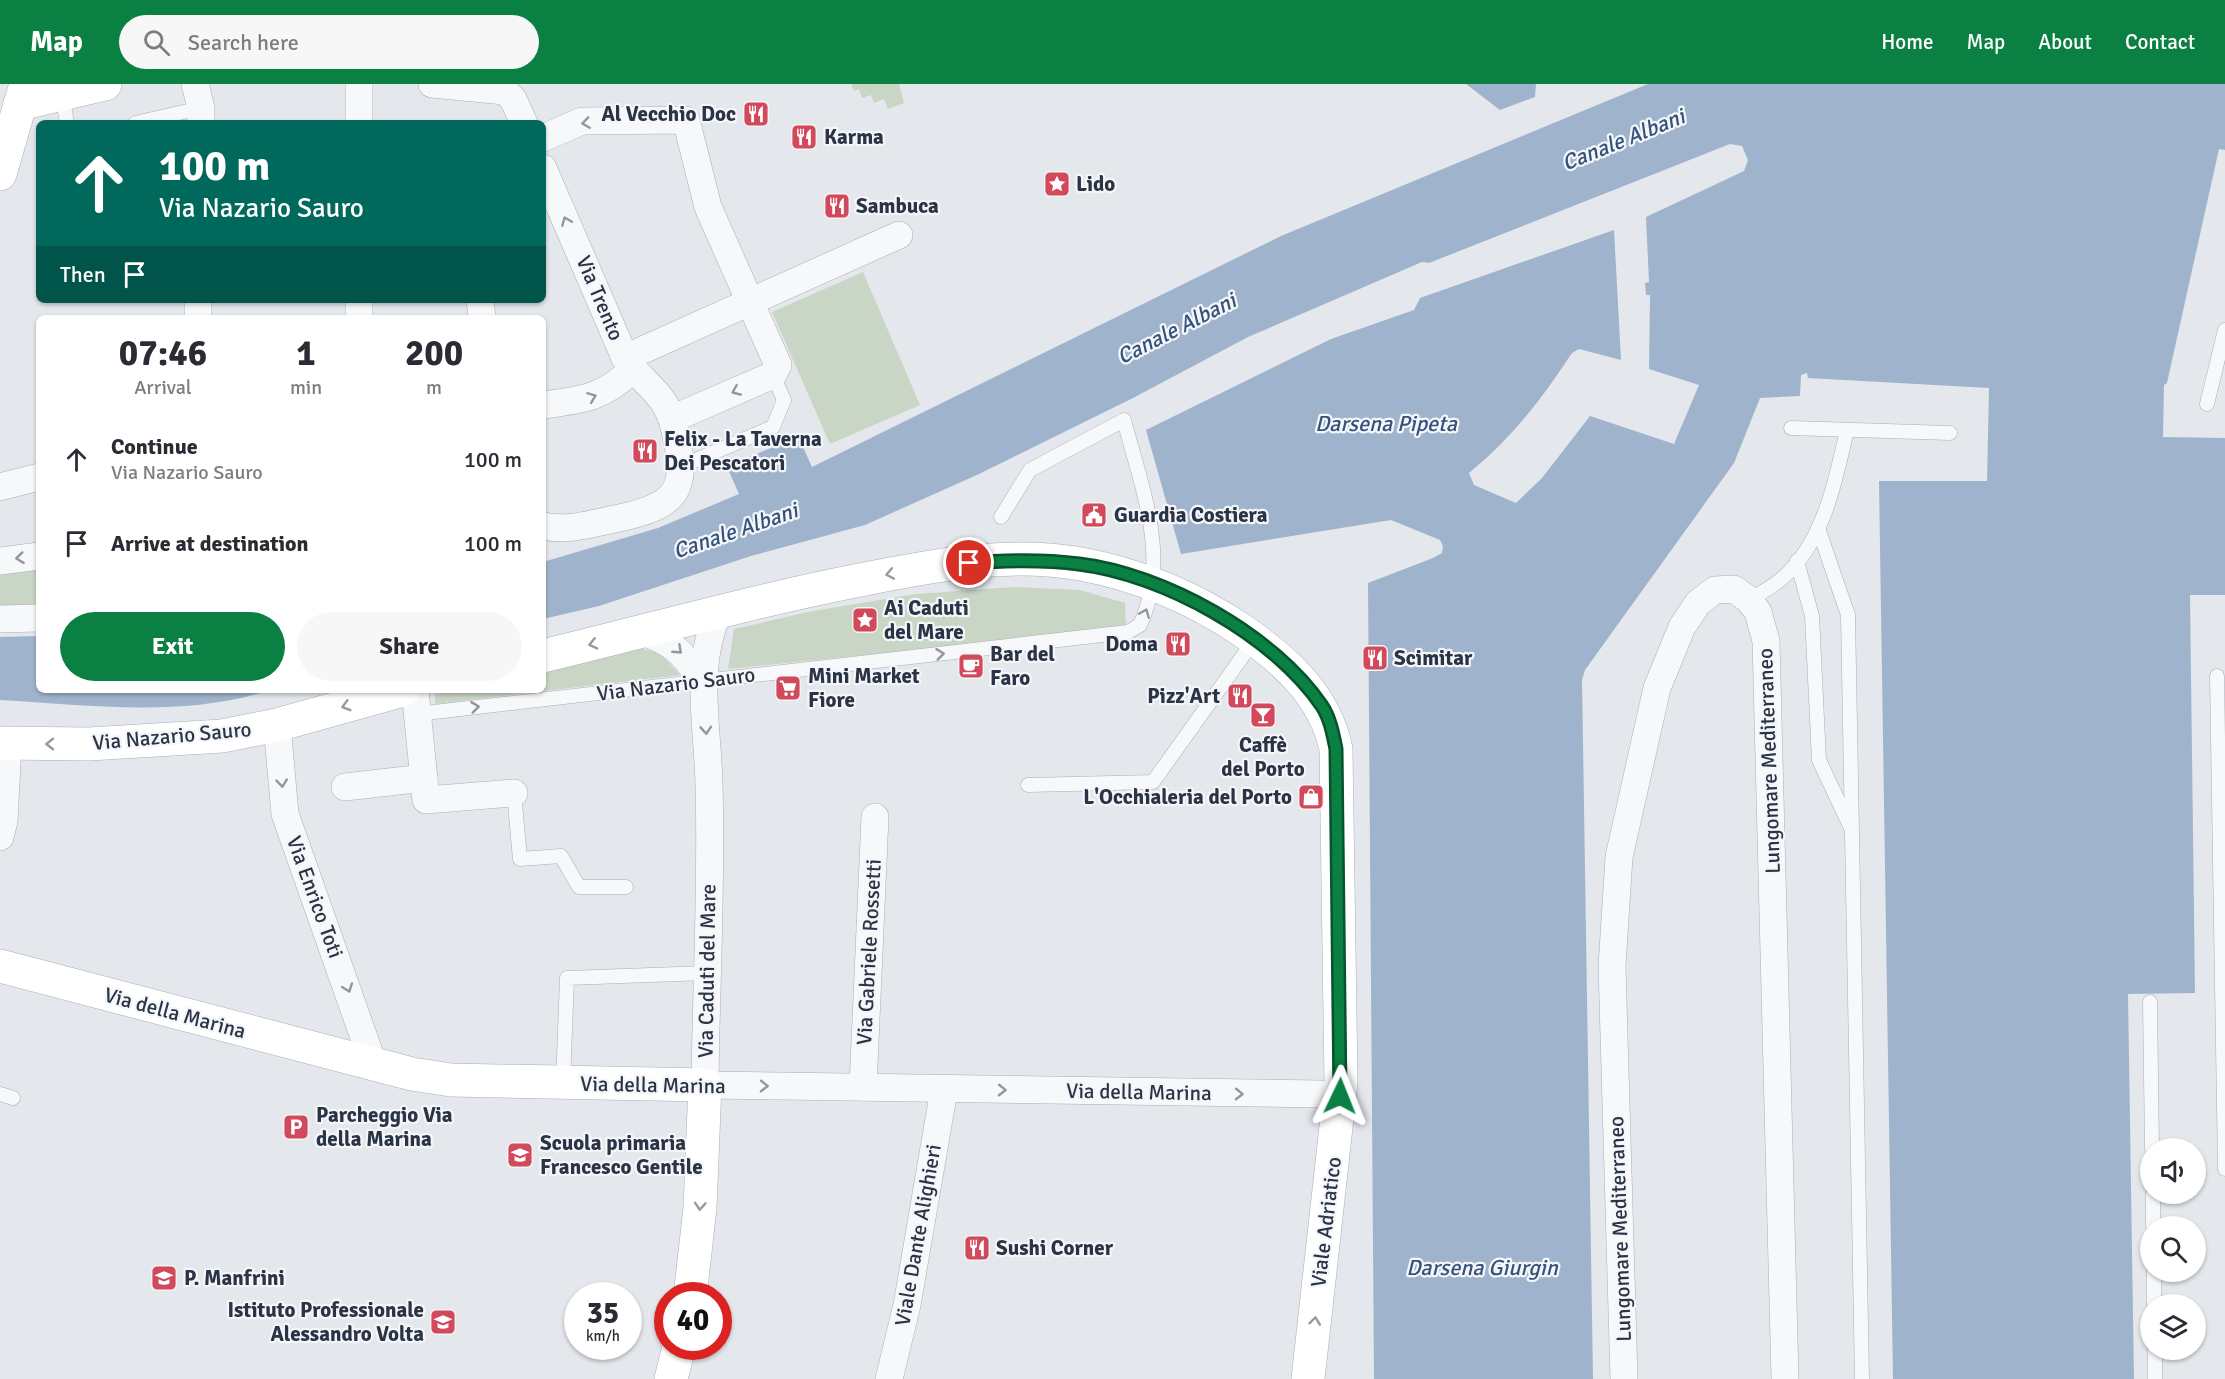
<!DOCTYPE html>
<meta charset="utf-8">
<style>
:root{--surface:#fff;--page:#f7f7f7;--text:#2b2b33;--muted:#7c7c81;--accent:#0b8043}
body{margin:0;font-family:Signika,sans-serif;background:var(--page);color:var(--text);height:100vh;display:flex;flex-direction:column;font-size:22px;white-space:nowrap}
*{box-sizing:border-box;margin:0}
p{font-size:20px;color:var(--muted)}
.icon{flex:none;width:33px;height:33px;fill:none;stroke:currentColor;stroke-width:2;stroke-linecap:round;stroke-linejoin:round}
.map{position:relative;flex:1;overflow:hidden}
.side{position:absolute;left:36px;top:231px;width:510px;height:378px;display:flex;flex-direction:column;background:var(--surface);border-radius:9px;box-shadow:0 2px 4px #0004}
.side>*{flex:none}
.top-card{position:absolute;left:36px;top:36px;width:510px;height:183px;border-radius:9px;box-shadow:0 2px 4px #0004;background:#00695c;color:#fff;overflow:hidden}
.buttons{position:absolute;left:2140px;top:1054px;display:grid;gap:12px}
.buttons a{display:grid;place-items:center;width:66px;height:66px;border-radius:50%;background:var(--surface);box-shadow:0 2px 4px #0004;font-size:30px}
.speed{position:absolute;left:564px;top:1198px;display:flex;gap:12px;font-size:30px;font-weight:700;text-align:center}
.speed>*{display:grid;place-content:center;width:78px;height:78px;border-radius:50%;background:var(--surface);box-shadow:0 2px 4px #0004;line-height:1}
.speed small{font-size:15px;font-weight:400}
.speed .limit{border:9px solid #d22;background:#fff;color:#111}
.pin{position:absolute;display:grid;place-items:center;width:51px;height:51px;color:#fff;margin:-26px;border:3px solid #fff;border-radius:50%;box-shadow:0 2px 6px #0007}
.me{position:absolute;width:66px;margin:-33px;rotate:2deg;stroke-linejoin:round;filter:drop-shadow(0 0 4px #0008)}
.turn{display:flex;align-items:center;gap:21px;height:126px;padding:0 24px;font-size:27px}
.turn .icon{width:78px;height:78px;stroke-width:2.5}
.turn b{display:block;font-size:42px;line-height:51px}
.then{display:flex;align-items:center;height:57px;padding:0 24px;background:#0003;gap:12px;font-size:22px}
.eta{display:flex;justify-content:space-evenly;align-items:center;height:102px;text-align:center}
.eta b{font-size:36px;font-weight:800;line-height:42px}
.button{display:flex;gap:12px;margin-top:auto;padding:12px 24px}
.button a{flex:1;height:69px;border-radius:36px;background:var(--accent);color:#fff;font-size:24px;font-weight:800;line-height:69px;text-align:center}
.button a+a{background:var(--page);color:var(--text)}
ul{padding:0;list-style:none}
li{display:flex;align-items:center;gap:18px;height:84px;padding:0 24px}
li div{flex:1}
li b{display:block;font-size:22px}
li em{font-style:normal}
header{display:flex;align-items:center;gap:36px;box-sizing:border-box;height:84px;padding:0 30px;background:var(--accent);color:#fff}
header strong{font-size:28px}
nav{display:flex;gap:33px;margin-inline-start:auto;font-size:21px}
.search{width:420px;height:54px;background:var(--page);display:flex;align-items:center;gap:15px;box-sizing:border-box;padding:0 21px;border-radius:33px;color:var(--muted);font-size:22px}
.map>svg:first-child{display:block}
</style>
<header>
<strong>Map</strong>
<div class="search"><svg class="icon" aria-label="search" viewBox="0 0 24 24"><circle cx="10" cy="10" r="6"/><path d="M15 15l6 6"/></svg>Search here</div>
<nav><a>Home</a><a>Map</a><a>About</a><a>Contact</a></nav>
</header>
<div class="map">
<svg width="2225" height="1295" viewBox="0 0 2225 1295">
<rect width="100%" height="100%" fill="#e4e7ec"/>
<g fill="#c9d6c5">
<path d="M851,0H899L904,19L888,25L884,15L874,19L871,11L862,14L859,5L854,7Z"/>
<path d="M863,188L920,321L830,360L772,228Z"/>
<path d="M39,484V523L0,524V488Z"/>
<path d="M1014,503L1080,506L1125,519L1126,544L728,585L734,545L813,527L916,510Z"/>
<path d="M634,563L660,569L680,591L435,620V610L452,606H543V585Z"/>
</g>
<g fill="#9fb4cc">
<path d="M1466,0H1536L1535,13L1500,26Z"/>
<path d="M1648,0H2225V66L2219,65L2167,299L2164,301L2163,353L2225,354V511H2190L2195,909L2128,910L2134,1295H1893L1879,397H1987L1989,304L1808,294L1807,289L1801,291L1800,312L1760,314L1734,379L1585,586L1582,596L1593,1295H1374L1368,499L1433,474L1442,469L1443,462L1440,456L1391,436L1181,470L1146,346L1331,255L1414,226L1420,214L1614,146L1621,276L1579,265L1572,269C1540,317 1514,352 1469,389L1474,401L1516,419L1542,394L1590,332L1674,360L1699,301L1649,285L1650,211H1646L1645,199L1649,198L1646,133L1744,87L1748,76L1742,62L1730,60L1429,179L1422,178L1248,253L1133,314L979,390L865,441L751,472L599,522L543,535V478L658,444L739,410L727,383L798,352L812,383L1281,152Z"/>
<path d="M39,552V606H270C184,634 89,621 0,616V553Z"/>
</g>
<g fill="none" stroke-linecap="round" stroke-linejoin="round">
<defs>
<g id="lane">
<path d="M62,10L67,39"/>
<path d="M135,39L201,24"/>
<path d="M2207,320L2225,246"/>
<path d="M1791,344L1950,349"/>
<path d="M682,382L773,343L784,316L773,291"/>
<path d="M1818,444L1848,531L1862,1295"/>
<path d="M1797,477L1812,532L1819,676L1850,742"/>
<path d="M1749,516C1764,507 1779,499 1791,486C1826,448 1836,394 1847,346"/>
<path d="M2217,592L2225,1085"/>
<path d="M417,630L1128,548L1140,541C1171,474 1141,402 1124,336L1030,386L1001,433"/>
<path d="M1028,701L1153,698L1255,555"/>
<path d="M514,709L520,775L561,772L579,803H626"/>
<path d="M2150,918L2152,1065"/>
<path d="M563,999L567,894L707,889"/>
<path d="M0,1010L13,1014"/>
<path d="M2153,1110V1143"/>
<path d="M2154,1188V1221"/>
<path d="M2155,1266V1295"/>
</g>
<g id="street">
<path d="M195,0L201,24V39"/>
<path d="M359,0V39"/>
<path d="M432,0L505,7L513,15L524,39"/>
<path d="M543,54L582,37L686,36L708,123L778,281L773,291L672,335"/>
<path d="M543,84L625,274C636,291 653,302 664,319C673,333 675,347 678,362C688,410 668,423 624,433C597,438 570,448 543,442"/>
<path d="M480,216L482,234"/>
<path d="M198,234V216"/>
<path d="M359,234V216"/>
<path d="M625,274L899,151"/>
<path d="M543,321C582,316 603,314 632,286"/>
<path d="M0,403L39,393"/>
<path d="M0,477L39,472"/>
<path d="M719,527C693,582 708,642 709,701C712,801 706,901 705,1001L1321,1010"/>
<path d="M0,535L39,534"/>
<path d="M643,548C674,559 684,570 702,597"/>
<path d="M415,606L426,716L514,709"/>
<path d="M277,641L285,730L374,982"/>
<path d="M345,703L424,694"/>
<path d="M0,753L4,737L8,660"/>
<path d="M863,1003L875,733"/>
<path d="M889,1295L907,1221L944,1006"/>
<path d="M1624,1295L1612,882L1619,773L1657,604L1682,543L1698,519L1715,506L1734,505L1749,516L1758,528L1766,557L1785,1295"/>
</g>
<g id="secondary">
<path d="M20,20L105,0"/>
<path d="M0,90L26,0"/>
<path d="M543,572C651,546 756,516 865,495C935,481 1010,467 1081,480C1140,491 1194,514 1243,547C1286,577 1325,612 1336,665L1341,998L1308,1295"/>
<path d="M0,659L89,660L222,652L277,641L403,606"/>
<path d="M0,882L412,990L451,996L705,1001L700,1124L690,1212"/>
<path d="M671,1295L679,1263"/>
</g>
</defs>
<use href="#lane" stroke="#a9aeb7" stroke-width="15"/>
<use href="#street" stroke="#a9aeb7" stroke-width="28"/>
<use href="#secondary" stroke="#a9aeb7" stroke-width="34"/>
<use href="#lane" stroke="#f7f8fa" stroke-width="14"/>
<use href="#street" stroke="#f7f8fa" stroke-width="27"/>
<use href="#secondary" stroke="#fff" stroke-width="33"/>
</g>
<defs><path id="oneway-chevron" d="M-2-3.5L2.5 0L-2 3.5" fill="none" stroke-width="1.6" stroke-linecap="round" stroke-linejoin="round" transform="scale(1.5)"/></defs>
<g stroke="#9196a0">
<use href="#oneway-chevron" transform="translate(586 39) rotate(172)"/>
<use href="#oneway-chevron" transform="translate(566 137) rotate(-113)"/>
<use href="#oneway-chevron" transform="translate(736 307) rotate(157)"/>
<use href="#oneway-chevron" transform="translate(592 313) rotate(-21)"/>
<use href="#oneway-chevron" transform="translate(20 474) rotate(173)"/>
<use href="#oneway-chevron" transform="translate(1145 529) rotate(-68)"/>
<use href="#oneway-chevron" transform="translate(678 566) rotate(43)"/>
<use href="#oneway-chevron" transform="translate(940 570) rotate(-7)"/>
<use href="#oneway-chevron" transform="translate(475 623) rotate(-7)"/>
<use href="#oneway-chevron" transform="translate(706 646) rotate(86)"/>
<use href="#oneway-chevron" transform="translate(282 699) rotate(84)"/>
<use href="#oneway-chevron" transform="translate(348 904) rotate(70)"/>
<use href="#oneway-chevron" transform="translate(764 1002) rotate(1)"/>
<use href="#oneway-chevron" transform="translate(1002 1006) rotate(1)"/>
<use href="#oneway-chevron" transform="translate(1239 1010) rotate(1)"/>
</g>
<g stroke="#959aa2">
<use href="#oneway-chevron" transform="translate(890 490) rotate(169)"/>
<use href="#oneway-chevron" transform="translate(593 560) rotate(167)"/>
<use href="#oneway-chevron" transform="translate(346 622) rotate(164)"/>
<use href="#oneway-chevron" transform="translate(50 660) rotate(-180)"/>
<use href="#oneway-chevron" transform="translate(700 1122) rotate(94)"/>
<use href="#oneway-chevron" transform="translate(1315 1237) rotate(-83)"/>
</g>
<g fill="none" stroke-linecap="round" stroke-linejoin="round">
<defs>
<path id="route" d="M969,479C1006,476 1042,475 1079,480C1163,490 1274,551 1322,622C1330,634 1333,650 1336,665L1340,1012"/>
</defs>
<use href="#route" stroke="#07532c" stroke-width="15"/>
<use href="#route" stroke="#0b8043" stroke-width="10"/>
</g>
<defs>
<symbol id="restaurant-square" viewBox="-11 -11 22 22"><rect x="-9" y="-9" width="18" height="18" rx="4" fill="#d1495b" stroke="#f4f6f9"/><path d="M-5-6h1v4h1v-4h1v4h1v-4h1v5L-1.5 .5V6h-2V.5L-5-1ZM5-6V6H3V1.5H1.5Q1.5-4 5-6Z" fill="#fff"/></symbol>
<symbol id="sight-square" viewBox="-11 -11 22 22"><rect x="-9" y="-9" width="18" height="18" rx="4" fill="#d1495b" stroke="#f4f6f9"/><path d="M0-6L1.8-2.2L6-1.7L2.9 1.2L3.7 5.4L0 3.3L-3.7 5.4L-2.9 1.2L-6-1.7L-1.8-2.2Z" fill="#fff"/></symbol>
<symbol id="civic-square" viewBox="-11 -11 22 22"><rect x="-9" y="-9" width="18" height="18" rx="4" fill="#d1495b" stroke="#f4f6f9"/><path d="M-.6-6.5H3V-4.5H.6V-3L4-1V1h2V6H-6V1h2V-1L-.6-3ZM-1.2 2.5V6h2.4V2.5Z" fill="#fff"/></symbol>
<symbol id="cafe-square" viewBox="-11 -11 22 22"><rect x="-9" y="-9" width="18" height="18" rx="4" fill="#d1495b" stroke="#f4f6f9"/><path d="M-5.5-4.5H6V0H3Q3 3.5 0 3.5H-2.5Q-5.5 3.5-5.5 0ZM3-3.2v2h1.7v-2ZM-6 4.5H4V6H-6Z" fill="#fff"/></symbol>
<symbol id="supermarket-square" viewBox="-11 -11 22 22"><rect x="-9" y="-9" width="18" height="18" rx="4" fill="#d1495b" stroke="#f4f6f9"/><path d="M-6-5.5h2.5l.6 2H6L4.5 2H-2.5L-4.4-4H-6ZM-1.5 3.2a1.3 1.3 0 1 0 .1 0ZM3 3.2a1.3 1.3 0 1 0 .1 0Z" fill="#fff"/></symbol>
<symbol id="bar-square" viewBox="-11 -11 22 22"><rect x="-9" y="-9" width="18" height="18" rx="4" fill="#d1495b" stroke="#f4f6f9"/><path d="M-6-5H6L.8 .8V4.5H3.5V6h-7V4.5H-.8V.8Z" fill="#fff"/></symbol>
<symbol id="shop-square" viewBox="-11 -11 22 22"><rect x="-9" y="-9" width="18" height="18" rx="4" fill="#d1495b" stroke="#f4f6f9"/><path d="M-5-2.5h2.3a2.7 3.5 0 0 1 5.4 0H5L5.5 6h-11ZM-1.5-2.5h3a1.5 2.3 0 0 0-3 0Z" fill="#fff"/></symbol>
<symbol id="parking-square" viewBox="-11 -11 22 22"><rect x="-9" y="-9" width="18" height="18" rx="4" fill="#d1495b" stroke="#f4f6f9"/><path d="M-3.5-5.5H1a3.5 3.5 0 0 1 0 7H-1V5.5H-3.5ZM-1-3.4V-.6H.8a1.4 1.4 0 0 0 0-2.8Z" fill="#fff"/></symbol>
<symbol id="school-square" viewBox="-11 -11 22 22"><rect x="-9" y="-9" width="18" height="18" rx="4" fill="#d1495b" stroke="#f4f6f9"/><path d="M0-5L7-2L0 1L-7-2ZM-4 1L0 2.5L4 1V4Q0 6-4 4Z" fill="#fff"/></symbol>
</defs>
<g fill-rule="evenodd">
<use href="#restaurant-square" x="741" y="15" width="30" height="30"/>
<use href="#restaurant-square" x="789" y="38" width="30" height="30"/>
<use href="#sight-square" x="1042" y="85" width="30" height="30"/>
<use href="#restaurant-square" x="822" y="107" width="30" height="30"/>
<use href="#restaurant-square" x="630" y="352" width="30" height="30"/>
<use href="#civic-square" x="1079" y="416" width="30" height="30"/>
<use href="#sight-square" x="850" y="521" width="30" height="30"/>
<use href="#restaurant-square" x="1163" y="545" width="30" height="30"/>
<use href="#restaurant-square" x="1360" y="559" width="30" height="30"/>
<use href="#cafe-square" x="956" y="567" width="30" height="30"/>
<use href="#supermarket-square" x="773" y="589" width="30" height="30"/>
<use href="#restaurant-square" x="1225" y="597" width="30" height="30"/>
<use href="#bar-square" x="1248" y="616" width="30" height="30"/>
<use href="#shop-square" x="1296" y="698" width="30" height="30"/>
<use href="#parking-square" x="281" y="1028" width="30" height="30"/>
<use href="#school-square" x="505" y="1056" width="30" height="30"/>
<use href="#restaurant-square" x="962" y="1149" width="30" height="30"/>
<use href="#school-square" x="149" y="1179" width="30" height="30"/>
<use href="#school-square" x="428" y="1223" width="30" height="30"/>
</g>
<g text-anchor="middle" stroke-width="4.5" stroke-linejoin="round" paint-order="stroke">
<g font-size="21" font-weight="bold" fill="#2b3445" stroke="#f4f6f9" text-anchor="start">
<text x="736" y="37" text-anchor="end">Al Vecchio Doc</text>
<text x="824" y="60">Karma</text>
<text x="1076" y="107">Lido</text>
<text x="856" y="129">Sambuca</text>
<text x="664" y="362">Felix - La Taverna<tspan x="664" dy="24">Dei Pescatori</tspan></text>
<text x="1114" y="438">Guardia Costiera</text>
<text x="884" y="531">Ai Caduti<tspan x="884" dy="24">del Mare</tspan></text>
<text x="1158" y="567" text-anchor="end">Doma</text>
<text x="990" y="577">Bar del<tspan x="990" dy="24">Faro</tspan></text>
<text x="1394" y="581">Scimitar</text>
<text x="808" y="599">Mini Market<tspan x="808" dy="24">Fiore</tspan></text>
<text x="1220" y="619" text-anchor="end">Pizz'Art</text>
<text x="1263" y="668" text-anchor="middle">Caffè<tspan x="1263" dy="24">del Porto</tspan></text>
<text x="1292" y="720" text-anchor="end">L'Occhialeria del Porto</text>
<text x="316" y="1038">Parcheggio Via<tspan x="316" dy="24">della Marina</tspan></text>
<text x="540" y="1066">Scuola primaria<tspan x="540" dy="24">Francesco Gentile</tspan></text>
<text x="996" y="1171">Sushi Corner</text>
<text x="184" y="1201">P. Manfrini</text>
<text x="424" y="1233" text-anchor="end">Istituto Professionale<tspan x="424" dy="24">Alessandro Volta</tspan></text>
</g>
<g font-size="21" fill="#2b3445" stroke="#f4f6f9">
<text transform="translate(600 214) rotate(67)" y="7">Via Trento</text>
<text transform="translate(676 600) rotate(-7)" y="7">Via Nazario Sauro</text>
<text transform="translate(172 652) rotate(-5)" y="7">Via Nazario Sauro</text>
<text transform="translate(1769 677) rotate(-92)" y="7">Lungomare Mediterraneo</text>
<text transform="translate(315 813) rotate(70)" y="7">Via Enrico Toti</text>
<text transform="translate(869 868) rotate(-87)" y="7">Via Gabriele Rossetti</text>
<text transform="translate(707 887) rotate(-89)" y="7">Via Caduti del Mare</text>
<text transform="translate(175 929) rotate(15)" y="7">Via della Marina</text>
<text transform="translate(653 1001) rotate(1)" y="7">Via della Marina</text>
<text transform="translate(1139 1008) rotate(1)" y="7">Via della Marina</text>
<text transform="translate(1326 1138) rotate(-83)" y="7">Viale Adriatico</text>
<text transform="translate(1620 1145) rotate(-92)" y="7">Lungomare Mediterraneo</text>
<text transform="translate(918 1151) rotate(-80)" y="7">Viale Dante Alighieri</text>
</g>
<g font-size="22" font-style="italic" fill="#34527a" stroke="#f4f6f9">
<text transform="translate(1623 55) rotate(-22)" y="8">Canale Albani</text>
<text transform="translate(1176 244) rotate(-27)" y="8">Canale Albani</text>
<text x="1386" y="347">Darsena Pipeta</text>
<text transform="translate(735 446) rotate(-19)" y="8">Canale Albani</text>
<text x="1482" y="1191">Darsena Giurgin</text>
</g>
</g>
</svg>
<div class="buttons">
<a><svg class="icon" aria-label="sound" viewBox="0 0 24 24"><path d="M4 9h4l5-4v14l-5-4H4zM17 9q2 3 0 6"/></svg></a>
<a><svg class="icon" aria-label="search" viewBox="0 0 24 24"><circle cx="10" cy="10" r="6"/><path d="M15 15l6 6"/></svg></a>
<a><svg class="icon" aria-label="layers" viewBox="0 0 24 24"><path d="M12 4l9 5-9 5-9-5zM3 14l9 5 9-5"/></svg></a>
</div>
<div class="speed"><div>35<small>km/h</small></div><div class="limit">40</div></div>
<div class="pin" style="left:969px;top:479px;background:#d93025"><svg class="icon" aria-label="arrive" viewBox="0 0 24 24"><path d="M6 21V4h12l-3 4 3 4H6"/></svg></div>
<svg class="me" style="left:1340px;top:1012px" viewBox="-20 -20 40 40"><path d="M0-17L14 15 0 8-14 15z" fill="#0b8043" stroke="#fff" stroke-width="4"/></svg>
<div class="top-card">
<div class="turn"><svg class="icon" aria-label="ahead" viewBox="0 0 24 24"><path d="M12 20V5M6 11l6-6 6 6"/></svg><div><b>100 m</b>Via Nazario Sauro</div></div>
<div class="then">Then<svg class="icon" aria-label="arrive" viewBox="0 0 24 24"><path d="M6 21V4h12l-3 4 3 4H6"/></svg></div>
</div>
<section class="side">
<div class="eta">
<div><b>07:46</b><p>Arrival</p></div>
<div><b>1</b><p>min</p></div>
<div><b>200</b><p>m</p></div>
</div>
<ul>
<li><svg class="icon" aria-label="ahead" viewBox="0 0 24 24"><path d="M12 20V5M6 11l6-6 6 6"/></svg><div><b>Continue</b><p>Via Nazario Sauro</p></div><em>100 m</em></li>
<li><svg class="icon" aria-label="arrive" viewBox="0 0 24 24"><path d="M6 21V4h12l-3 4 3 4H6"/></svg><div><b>Arrive at destination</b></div><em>100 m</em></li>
</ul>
<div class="button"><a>Exit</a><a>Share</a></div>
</section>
</div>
